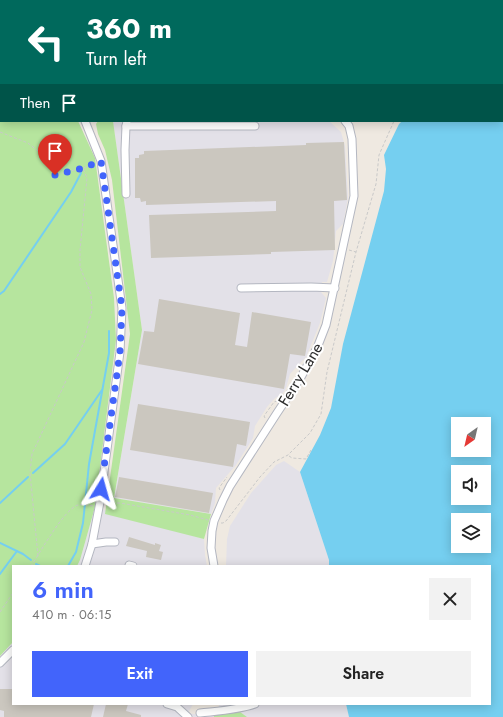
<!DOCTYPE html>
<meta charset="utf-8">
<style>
:root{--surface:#fff;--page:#f2f2f2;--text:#222;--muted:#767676;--accent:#4264fb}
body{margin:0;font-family:Jost,sans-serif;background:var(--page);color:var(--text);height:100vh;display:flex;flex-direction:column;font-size:15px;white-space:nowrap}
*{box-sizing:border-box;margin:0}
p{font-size:13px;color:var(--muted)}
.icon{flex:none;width:22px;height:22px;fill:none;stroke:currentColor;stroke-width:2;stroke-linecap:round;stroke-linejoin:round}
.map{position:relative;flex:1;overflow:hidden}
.drawer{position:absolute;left:12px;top:565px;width:479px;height:140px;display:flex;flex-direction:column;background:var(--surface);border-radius:0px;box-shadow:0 2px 10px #0003}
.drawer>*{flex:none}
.hud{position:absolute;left:0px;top:0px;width:503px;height:122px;box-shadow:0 2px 10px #0003;background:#00695c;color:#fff;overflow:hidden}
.needle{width:26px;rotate:214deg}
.fabs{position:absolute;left:451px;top:417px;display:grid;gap:8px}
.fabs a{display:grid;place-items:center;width:40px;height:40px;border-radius:0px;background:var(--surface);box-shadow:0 2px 10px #0003;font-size:20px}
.pin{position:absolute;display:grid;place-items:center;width:34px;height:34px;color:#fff;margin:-41px -17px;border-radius:50% 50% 50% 0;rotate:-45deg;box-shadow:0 0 4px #0007}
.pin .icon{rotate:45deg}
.me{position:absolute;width:44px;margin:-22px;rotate:8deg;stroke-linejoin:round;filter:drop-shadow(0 0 3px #0008)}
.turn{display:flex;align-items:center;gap:14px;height:84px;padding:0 20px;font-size:18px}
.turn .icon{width:52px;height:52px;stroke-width:2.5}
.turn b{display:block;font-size:28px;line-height:34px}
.then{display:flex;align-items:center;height:38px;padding:0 20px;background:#0003;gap:8px;font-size:15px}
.round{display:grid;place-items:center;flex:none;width:42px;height:42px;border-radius:0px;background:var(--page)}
.head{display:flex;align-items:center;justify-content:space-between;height:68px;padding:0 20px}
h1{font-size:24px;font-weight:600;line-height:30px;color:var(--accent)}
.cta{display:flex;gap:8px;margin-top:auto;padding:8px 20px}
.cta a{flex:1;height:46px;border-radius:0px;background:var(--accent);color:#fff;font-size:16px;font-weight:600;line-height:46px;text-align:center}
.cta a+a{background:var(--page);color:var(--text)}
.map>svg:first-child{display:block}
</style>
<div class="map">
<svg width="503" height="717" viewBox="0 0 503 717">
<rect width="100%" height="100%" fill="#efe9e1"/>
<g fill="#e3e1e8">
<path d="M235,0H439L441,1H235Z"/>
<path d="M113,121H329L341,132L345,146L348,198L343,224L336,231L333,261L327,282H322L321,292L326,298L320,323L306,357L290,374L286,388L283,393L274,399L267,407L255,426L253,438L236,465L216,488L215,503L211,514L114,498L142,330Z"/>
<path d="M284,461L300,472L329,560V566H226L227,539L230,526L251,493L276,465Z"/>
<path d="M95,507L204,539L205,555L207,566H77L80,560Z"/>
<path d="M13,642V704H193L188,713L206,716L214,715V717H0V656Z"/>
<path d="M219,704H346L349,717H247L240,712L219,713Z"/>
</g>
<g fill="#b6e59e">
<path d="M0,0L26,1H1V121H78L95,158L114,298L116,340L95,507L80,560L77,566H13V642L0,656Z"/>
<path d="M42,0H235V1H43Z"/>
<path d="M98,121H113L142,330L114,498L211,514L204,539L105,514L130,334L112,180L105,150L98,134L96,124Z"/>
<path d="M235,710L240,712L247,717H214V715Z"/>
</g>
<path fill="#75cff0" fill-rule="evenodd" d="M449,0H503V717H349L346,704H490V566H329V560L300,472L320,435L331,408L343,344L384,191L386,169L384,155L399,124L402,121H502V1H449ZM458,424H484V450H458ZM458,472H484V498H458ZM458,520H484V546H458Z"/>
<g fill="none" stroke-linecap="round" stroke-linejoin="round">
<g stroke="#75cff0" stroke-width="2">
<path d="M23,0V1"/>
<path d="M202,1V0"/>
<path d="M0,294L4,291L71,192L81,173"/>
<path d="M33,473L65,444L102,390"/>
<path d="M0,503L28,477"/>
<path d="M0,543L23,554L31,560"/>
<path d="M36,564L40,566"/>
<path d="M68,566L76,552L83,523L89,464L109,353V331"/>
<path d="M0,574L17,551"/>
</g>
</g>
<g fill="#cbc7bf">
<path d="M344,142L347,200L334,201L335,250L271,252V254L151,258L149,215L276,211V201L146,205V201L141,202L140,198H135V158H139V155L144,154V151L306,145V143Z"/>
<path d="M159,299L240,313L235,345L247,347L252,312L311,322L305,356L290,354L284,389L138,364L144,331L154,332Z"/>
<path d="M138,404L250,422L246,446L237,444L233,467L130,450Z"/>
<path d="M119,477L213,493L209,513L115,497Z"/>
<path d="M129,537L155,545V543L161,545L159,551L163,552L161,560L146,557L147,551L126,546Z"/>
<path d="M0,689H13V704H94L91,717H4V711L0,710Z"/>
<path d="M106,704H128L126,711L141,715V717H103Z"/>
</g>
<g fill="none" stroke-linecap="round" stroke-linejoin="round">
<defs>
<g id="minor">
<path d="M36,0L37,1"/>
<path d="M299,0V1"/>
<path d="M425,0L426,1"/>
<path d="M282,1H284"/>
<path d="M127,121L126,126H255"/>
<path d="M126,126L125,150L126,194"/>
<path d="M241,288L311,287L335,288"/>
<path d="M92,544L106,542H115"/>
<path d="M129,565L133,566"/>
<path d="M85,566L92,544L100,502L120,352L122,308L101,161L85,121"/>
<path d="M214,566L211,548L212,531L214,521L223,500L230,486L277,413L301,377L317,348L326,325L354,196L352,139L349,126L345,121"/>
<path d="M0,663L13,650"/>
<path d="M167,704L177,707L188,717"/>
<path d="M200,713C218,711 238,710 255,704"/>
</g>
</defs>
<use href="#minor" stroke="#b4b7c1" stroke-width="9"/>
<g stroke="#c9c9c9" stroke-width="1" stroke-dasharray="3 2" stroke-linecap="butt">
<path d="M0,0H3"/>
<path d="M28,0L29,1"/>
<path d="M444,1V0"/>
<path d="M0,132L28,143L43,155L55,175L82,168"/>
<path d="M349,250L356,252"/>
<path d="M265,418L264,416L274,402L277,401"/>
<path d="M289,456L292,458L306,459L311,450"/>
<path d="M220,490L219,488L227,477"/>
<path d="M107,503H120L190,515L208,520"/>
<path d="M221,523H223L226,521L260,477L274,462L288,455L310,433L321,414L327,372L340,318L356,252L376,184L379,155L394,121"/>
<path d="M38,556L30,473L32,454L84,342L92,310L91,294L80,267V250L87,178L83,168L95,164"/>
<path d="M31,566C40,553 64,509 78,505C83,504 88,505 93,506"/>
<path d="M0,612L13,593"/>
</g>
<use href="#minor" stroke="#fff" stroke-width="7"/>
</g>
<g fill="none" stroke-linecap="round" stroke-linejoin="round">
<path stroke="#4264fb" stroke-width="7" stroke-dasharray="0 12.6" d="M55,175L83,168L101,161L122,308L120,352L101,489"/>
</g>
<g text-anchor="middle" stroke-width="4" stroke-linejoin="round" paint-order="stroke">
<g font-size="16" fill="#2e2e2e" stroke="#fff">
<text transform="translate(300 374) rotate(-59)" y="6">Ferry Lane</text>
</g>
</g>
</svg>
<div class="fabs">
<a><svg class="needle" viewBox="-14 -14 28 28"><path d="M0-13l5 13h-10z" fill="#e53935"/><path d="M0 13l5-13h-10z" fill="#767676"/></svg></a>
<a><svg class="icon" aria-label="sound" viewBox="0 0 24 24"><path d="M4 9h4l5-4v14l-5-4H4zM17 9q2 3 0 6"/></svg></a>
<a><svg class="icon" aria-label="layers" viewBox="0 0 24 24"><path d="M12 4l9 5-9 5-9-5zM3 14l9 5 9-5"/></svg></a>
</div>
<div class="pin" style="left:55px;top:175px;background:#d93025"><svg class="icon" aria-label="arrive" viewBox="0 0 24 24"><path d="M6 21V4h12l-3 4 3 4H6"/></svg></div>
<svg class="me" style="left:101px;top:489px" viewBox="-20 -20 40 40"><path d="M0-17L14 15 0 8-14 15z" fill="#4264fb" stroke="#fff" stroke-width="4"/></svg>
<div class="hud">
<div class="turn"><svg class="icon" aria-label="left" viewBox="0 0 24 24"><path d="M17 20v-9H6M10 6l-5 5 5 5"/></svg><div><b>360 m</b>Turn left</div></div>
<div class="then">Then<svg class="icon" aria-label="arrive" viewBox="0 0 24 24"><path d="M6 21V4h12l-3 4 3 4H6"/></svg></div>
</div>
<section class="drawer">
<div class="head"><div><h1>6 min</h1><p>410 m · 06:15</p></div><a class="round"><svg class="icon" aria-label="close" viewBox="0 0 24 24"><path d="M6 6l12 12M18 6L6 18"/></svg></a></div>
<div class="cta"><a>Exit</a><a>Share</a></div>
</section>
</div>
